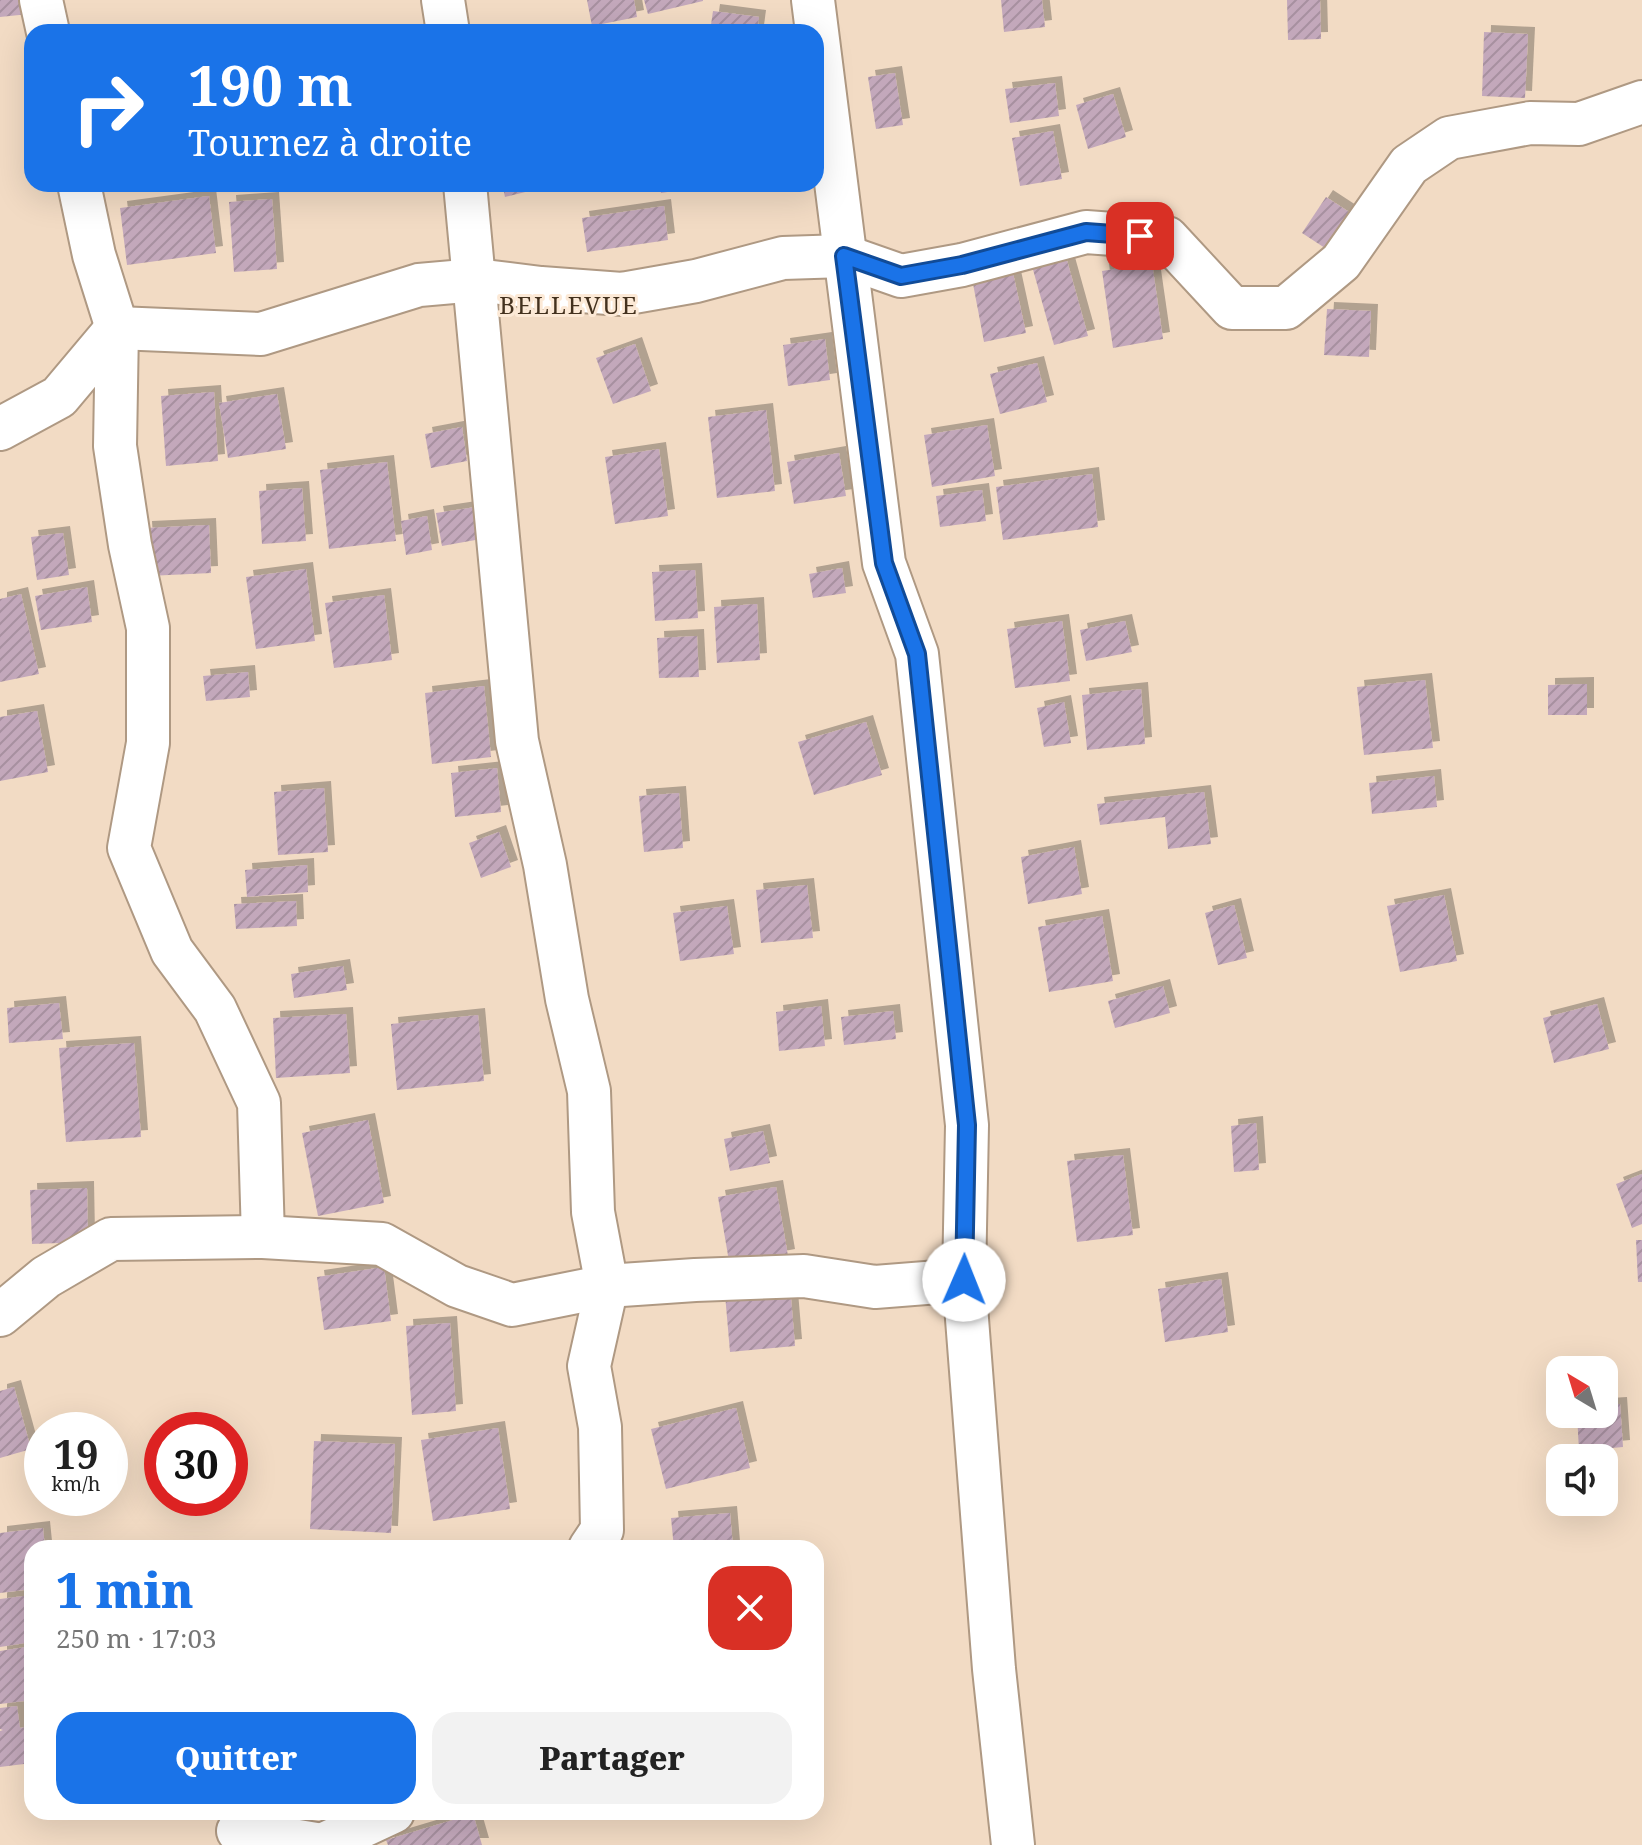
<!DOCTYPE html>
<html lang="fr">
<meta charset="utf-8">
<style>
:root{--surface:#fff;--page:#f2f2f2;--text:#222;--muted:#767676;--accent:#1a73e8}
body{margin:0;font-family:"Noto Serif",serif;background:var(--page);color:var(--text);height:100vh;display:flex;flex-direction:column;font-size:30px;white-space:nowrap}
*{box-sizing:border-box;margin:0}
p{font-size:26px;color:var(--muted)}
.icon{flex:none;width:44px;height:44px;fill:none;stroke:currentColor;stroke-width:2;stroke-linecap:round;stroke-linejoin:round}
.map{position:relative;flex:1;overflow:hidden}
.sheet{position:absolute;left:24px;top:1540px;width:800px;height:280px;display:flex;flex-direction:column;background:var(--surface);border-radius:24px;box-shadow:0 8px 32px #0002}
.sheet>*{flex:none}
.top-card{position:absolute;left:24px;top:24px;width:800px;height:168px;border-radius:24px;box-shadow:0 8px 32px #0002;background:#1a73e8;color:#fff;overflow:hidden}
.needle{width:52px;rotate:322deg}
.buttons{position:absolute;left:1546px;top:1356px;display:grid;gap:16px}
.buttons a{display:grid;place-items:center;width:72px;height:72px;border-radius:16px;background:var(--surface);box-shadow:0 8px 32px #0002;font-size:40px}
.speed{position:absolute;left:24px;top:1412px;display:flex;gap:16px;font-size:40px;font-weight:700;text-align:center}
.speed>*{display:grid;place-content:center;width:104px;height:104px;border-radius:50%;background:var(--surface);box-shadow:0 8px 32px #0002;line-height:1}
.speed small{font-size:20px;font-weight:400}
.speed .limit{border:12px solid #d22;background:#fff;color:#111}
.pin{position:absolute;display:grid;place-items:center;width:68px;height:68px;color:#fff;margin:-34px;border-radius:16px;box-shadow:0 4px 12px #0006}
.me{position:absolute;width:88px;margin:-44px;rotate:1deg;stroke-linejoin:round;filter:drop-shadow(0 0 6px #0008)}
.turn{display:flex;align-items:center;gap:28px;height:168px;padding:0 32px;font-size:36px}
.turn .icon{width:104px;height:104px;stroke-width:2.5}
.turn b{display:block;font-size:56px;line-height:68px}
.round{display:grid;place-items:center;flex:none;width:84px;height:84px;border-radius:24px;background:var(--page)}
.head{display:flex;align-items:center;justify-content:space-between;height:136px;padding:0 32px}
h1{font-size:48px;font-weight:800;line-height:60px;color:var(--accent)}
.primary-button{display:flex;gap:16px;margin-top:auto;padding:16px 32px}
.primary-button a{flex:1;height:92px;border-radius:24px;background:var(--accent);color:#fff;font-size:32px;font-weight:800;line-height:92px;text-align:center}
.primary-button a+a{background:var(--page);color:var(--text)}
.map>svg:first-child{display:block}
</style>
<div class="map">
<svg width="1642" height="1845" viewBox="0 0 1642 1845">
<defs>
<pattern id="building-hatch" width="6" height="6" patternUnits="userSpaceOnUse" patternTransform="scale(2)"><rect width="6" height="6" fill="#c3a8bb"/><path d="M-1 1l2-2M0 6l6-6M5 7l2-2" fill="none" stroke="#a790a0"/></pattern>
<filter id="shadow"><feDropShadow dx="7" dy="-7" stdDeviation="0" flood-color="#0004"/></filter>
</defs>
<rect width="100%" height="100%" fill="#f2dbc4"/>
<g fill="url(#building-hatch)" filter="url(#shadow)">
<path d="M0,0H27L29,14L0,17Z"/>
<path d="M587,0H634L637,17L592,26Z"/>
<path d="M644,0H703V1L648,14Z"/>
<path d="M1001,0H1042L1045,27L1004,32Z"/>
<path d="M1287,0H1320L1321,39L1288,40Z"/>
<path d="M713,11L759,17L757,32H710Z"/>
<path d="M1484,32L1528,34L1525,98L1482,96Z"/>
<path d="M895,73L903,125L876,129L868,77Z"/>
<path d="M1055,83L1059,116L1010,123L1005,89Z"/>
<path d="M1113,94L1126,137L1088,149L1076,105Z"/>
<path d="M1053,131L1062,179L1020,186L1012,138Z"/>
<path d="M502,184H553L554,185L505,197Z"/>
<path d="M660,184H708V186L661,193Z"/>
<path d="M209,196L216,253L127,265L120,208Z"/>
<path d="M1326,197L1349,212L1325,248L1302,233Z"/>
<path d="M272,199L277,269L234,272L229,202Z"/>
<path d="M664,206L668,240L587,252L582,218Z"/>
<path d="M1066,257L1088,336L1054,345L1032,266Z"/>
<path d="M1152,263L1163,339L1113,348L1102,271Z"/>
<path d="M1011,264L1026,333L984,342L971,273Z"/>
<path d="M1327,309L1371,311L1369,357L1324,355Z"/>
<path d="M825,339L830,380L788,386L783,345Z"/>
<path d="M635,344L651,391L613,404L596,358Z"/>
<path d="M1037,363L1047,402L1000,414L990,374Z"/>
<path d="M214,392L218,461L166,466L161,396Z"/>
<path d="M277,394L286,449L228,458L219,403Z"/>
<path d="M766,410L775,491L717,498L708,417Z"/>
<path d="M987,425L995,476L932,487L924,435Z"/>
<path d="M462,427L467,461L431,468L425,434Z"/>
<path d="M659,449L668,516L615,524L605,457Z"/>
<path d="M839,453L846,496L794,504L787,462Z"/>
<path d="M387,462L396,541L329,549L320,470Z"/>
<path d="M1092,474L1098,527L1003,540L996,487Z"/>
<path d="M302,488L306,541L262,544L259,491Z"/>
<path d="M982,490L986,521L940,527L936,496Z"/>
<path d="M476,507L481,539L442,546L436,513Z"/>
<path d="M427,516L432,550L406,555L401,521Z"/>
<path d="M209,525L211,573L148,576L145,528Z"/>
<path d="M63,533L69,575L37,580L31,537Z"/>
<path d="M842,568L846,593L813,598L809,574Z"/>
<path d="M306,569L315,641L256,649L246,577Z"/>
<path d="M695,570L698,618L655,621L652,572Z"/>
<path d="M87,587L92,622L41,630L35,596Z"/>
<path d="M21,594L39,674L0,682V599Z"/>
<path d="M384,595L392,660L334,668L325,603Z"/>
<path d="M757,604L760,660L717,663L714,607Z"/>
<path d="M1062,621L1070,681L1015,688L1007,629Z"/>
<path d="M1125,621L1132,652L1086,661L1080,630Z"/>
<path d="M697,636L699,677L659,678L657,638Z"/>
<path d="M248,672L250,697L206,701L203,676Z"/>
<path d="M1425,680L1433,748L1364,755L1357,687Z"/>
<path d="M1587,684V715H1548V685Z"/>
<path d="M484,686L491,757L432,764L425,693Z"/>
<path d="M1141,689L1145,744L1087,750L1082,695Z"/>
<path d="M1064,702L1071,743L1044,747L1037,708Z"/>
<path d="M37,711L48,772L0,781V717Z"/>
<path d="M866,722L882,775L814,795L798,742Z"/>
<path d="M497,768L501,812L455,817L451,773Z"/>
<path d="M1434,776L1437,807L1372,814L1369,783Z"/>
<path d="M324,788L328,852L278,855L274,792Z"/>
<path d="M1204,792L1211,844L1168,849L1165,817L1100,825L1097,804Z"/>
<path d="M679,793L683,848L644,852L639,796Z"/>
<path d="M499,832L511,867L481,878L469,843Z"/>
<path d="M1074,847L1082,894L1028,904L1021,857Z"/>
<path d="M307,865L308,892L247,897L245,870Z"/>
<path d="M807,885L813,938L761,943L756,890Z"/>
<path d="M1444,895L1457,961L1400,972L1387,906Z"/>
<path d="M296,901L297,926L236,929L234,904Z"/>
<path d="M1234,905L1247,958L1218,965L1205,913Z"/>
<path d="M727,906L734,954L680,961L673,913Z"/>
<path d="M1102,916L1113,981L1049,992L1038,927Z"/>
<path d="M343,966L347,990L294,998L291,974Z"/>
<path d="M1163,986L1170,1013L1115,1028L1108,1001Z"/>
<path d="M59,1003L63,1039L9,1043L7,1008Z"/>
<path d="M1597,1004L1609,1049L1554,1063L1543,1018Z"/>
<path d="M821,1006L825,1046L779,1051L776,1012Z"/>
<path d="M893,1011L896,1039L844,1045L841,1017Z"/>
<path d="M346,1014L350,1073L276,1078L273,1018Z"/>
<path d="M478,1015L484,1081L397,1090L391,1024Z"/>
<path d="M134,1043L141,1137L66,1142L59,1048Z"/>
<path d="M368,1120L384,1203L318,1216L302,1133Z"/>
<path d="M1256,1123L1259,1170L1234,1172L1231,1126Z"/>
<path d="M763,1131L770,1163L730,1171L724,1139Z"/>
<path d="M1123,1155L1133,1235L1077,1242L1067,1161Z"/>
<path d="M1642,1174V1224L1632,1228L1616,1184Z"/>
<path d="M776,1187L788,1256L730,1267L718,1197Z"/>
<path d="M87,1188L88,1242L32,1244L30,1190Z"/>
<path d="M1636,1240H1642V1282H1638Z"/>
<path d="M384,1267L391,1321L324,1330L317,1277Z"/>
<path d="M1221,1279L1228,1332L1165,1342L1158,1289Z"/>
<path d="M790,1287L795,1346L730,1352L725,1294Z"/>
<path d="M450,1323L456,1411L412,1415L406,1326Z"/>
<path d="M14,1387L31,1449L0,1458V1391Z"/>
<path d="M1620,1404L1623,1447L1579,1451L1577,1414H1604V1405Z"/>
<path d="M736,1408L750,1468L666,1489L651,1429Z"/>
<path d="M498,1428L510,1509L433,1521L421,1440Z"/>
<path d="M314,1441L395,1444L391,1533L310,1529Z"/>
<path d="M730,1513L733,1548H674L671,1518Z"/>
<path d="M43,1528L45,1548H32V1589L0,1593V1533Z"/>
<path d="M32,1595V1642L0,1647V1599Z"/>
<path d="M32,1646V1700L0,1704V1651Z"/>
<path d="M17,1706L20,1728L32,1726V1763L0,1767V1731L3,1730L0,1729V1708Z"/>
<path d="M473,1814L482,1845H388L386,1840Z"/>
</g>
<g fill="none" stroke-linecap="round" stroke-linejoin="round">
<defs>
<g id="street">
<path d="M41,0L48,32"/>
<path d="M443,0L448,32"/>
<path d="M813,0L884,563L917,654L967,1125L964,1280L994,1669L1013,1845"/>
<path d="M79,184L94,255L117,328L115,446L130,545L148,628V743L129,848L172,951L215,1009L259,1103L263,1237"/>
<path d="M465,184L517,741L545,865L567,999L589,1091L593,1212L607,1286L589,1366L600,1427L602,1530L590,1548"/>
<path d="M0,429L59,397L117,328L261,334L419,285L476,280L541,288L622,294L696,281L783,258L844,256L901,276L962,265L1086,232L1167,238L1232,308H1286L1341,262L1409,165L1449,138L1530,123L1579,124L1642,102"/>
<path d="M0,1315L46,1277L111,1239L263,1237L382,1244L457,1286L512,1305L607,1286L695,1280L804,1276L875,1287L964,1280"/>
<path d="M238,1831L322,1845"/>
<path d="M322,1845L393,1812"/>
</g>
</defs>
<use href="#street" stroke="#af9983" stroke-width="46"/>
<use href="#street" stroke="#fff" stroke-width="42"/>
</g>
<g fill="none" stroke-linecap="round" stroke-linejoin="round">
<defs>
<path id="route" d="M964,1280L967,1125L917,654L884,563L844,256L901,276L962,265L1086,232L1140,236"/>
</defs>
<use href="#route" stroke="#114b97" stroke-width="20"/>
<use href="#route" stroke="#1a73e8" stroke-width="14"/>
</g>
<g text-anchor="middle" stroke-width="6" stroke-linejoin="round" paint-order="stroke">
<g font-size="24" letter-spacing="2" fill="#43311e" stroke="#fce9d6">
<text x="569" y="314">BELLEVUE</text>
</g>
</g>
</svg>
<div class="buttons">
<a><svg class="needle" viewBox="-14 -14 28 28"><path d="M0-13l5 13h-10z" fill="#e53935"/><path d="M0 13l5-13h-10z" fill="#767676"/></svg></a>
<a><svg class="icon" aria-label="sound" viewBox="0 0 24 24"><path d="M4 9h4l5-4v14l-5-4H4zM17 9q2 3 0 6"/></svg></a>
</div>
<div class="speed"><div>19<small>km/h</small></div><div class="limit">30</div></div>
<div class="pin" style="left:1140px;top:236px;background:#d93025"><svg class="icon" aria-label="arrive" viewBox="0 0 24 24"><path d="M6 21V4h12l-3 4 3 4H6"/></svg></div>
<svg class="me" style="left:964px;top:1280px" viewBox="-20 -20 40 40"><circle r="19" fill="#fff"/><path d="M0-13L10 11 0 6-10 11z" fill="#1a73e8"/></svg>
<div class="top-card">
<div class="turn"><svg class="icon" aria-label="right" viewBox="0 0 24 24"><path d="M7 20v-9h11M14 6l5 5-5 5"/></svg><div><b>190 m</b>Tournez à droite</div></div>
</div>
<section class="sheet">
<div class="head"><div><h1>1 min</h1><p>250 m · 17:03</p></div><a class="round" style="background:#d93025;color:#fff"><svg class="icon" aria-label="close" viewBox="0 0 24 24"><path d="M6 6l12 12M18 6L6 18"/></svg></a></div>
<div class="primary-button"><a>Quitter</a><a>Partager</a></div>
</section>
</div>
